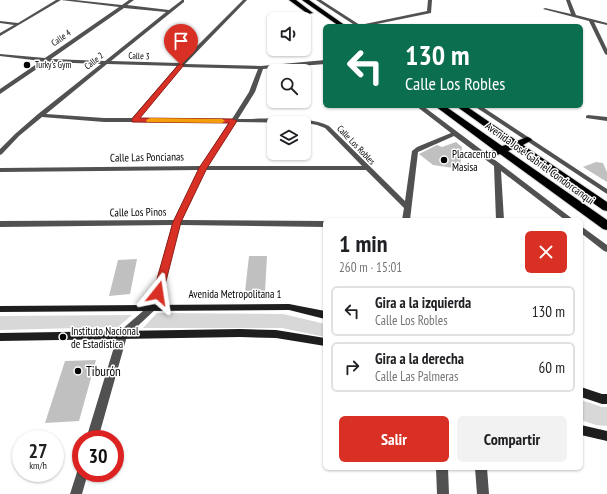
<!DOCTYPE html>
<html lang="es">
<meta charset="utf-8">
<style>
:root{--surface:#fff;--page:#f2f2f2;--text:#202124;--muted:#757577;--line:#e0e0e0;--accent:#d93025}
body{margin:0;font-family:"PT Sans Narrow",sans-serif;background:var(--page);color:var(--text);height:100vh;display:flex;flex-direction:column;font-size:15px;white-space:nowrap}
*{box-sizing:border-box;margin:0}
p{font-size:13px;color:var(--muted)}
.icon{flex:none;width:22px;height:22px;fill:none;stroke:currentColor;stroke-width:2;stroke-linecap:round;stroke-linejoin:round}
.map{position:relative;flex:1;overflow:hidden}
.drawer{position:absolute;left:323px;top:218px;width:260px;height:252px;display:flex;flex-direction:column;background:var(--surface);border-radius:6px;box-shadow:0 1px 3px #0004}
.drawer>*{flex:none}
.banner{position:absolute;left:323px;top:24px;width:260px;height:84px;border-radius:6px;box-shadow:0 1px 3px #0004;background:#0b6e4f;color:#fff;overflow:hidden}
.fabs{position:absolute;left:267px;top:12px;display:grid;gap:8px}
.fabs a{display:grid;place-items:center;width:44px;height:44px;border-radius:6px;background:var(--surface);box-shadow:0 1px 3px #0004;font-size:20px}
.speed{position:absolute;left:12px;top:430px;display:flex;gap:8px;font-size:20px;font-weight:700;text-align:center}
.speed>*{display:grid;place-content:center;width:52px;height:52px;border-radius:50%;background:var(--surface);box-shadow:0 1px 3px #0004;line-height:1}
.speed small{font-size:10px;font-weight:400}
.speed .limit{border:6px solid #d22;background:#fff;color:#111}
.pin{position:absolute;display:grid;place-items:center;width:34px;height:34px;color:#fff;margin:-41px -17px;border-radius:50% 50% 50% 0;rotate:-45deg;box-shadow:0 0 4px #0007}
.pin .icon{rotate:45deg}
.me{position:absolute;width:44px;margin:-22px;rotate:15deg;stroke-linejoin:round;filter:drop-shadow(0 0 3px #0008)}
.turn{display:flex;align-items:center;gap:14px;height:84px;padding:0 16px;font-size:18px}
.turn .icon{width:52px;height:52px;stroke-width:2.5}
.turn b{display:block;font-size:28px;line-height:34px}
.round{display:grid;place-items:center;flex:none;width:42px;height:42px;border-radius:6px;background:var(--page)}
.summary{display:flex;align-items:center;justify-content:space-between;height:68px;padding:0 16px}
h1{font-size:24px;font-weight:800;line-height:30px}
.button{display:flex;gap:8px;margin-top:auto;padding:8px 16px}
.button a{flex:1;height:46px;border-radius:6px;background:var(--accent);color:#fff;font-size:16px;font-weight:800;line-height:46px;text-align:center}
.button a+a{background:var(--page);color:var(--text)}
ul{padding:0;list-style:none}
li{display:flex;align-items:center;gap:12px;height:50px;margin:0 8px 6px;padding:0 8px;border:2px solid var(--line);border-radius:6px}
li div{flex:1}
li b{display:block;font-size:15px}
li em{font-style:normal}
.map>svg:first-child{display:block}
</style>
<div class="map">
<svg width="607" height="494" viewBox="0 0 607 494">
<rect width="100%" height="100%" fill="#fff"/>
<g fill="#d8d8d8">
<path d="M157,313L283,314L325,324V337L282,328H143Z"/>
<path d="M132,315L118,327L0,330V316Z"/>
<path d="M581,400L602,407H607V426L596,425L581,420Z"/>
</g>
<g fill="#c0c0c0">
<path d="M456,142L462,147L460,169L433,165L419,154L437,145L442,147Z"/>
<path d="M596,162L603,163L607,172V182L583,167Z"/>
<path d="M249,256H267L265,292H245Z"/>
<path d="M137,259L130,294L109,296L118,260Z"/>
<path d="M96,360L79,421L45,423L65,361Z"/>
</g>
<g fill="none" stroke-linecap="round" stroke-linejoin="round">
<defs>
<g id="highway">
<path d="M289,0H296L313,13L308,14Z"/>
<path d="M302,0H309L346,26H339Z"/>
<path d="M435,106H445L502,146L509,144L456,106H466L517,141L527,137L530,138L532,140L523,145L607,202V211L603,210L515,148L508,151L607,220V230L603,229L500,154L486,159L483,158L481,156L483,154L494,150Z"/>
</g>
</defs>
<use href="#highway" stroke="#dbdbdb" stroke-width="2"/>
<g fill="#515151" fill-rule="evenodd">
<path d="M56,0H75L122,5L129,0H134L127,5L169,10L182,0H184V2L111,61L180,63L243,0H247L185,64L261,66L325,60V64L263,69L255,92L238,119C263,119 307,115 329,126L405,201L412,151L417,147L451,133L416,106H423L499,163L574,220H565L501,171L504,220H496L494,166L454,136L418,152L410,220H402L404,208L366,170H205L182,220L325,221V227L180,225L158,307L127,336L98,439H86L118,334L120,331L150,305L172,225L0,227V221L174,220L199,170L0,172V168L201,166L229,122H104L42,117L19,136L2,154L0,155V149L15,134L38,114L101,64L47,62L0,94V89L41,61L0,56V54L45,58L119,7L61,0L0,36V33L14,25L0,23V21L18,23ZM124,8L166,12L105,61L51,59ZM107,64L177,66L132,118H104L46,114ZM182,67L258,69L249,92L232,119L139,118ZM235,122L307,123L317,125L325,128L362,166H208Z"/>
<path d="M316,0H321L360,25L427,11L428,0H432L431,13L367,26H356Z"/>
<path d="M566,0H570L576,15L607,23V25L594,22L607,49V55L605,54L589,21L543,9L545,8L571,14Z"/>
<path d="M474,106H481L607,189V194Z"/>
<path d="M588,115L607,117V121L586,118V116Z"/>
<path d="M581,226L607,245V252L604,251L581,233Z"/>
<path d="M81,468V473H88L82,494H70L78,469Z"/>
<path d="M436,468H448L449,494H437Z"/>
<path d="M475,468H487L489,494H477Z"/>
</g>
<g fill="#1e1e1e" fill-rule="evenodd">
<path d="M289,304L325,311V319L289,310L0,312V306Z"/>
<path d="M240,329L276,330L325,338V346L276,338L240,337L0,341V333Z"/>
<path d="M581,387L602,394H607V404H602L581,397Z"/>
<path d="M581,425L607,431V441L581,435Z"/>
</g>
<use href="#highway" fill="#000" fill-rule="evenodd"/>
</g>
<path fill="#d93025" stroke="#8d1f18" d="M179,64L184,65L140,118L233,119L237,121L207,168L181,222L163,293L161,296H154L153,293L173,222L199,168L229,123L132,122V119Z"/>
<path fill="#f59e0b" d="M150,118L222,119L225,121L222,123L147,122L146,120Z"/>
<g fill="#000" stroke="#fff" stroke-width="1.5">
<circle cx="27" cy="65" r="4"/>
<circle cx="444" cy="160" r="4"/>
<circle cx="63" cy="337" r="4"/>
<circle cx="78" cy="371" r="4"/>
</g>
<g text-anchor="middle" stroke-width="3" stroke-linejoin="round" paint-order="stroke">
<g font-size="9" fill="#000" stroke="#fff">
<text transform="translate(61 38) rotate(-35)" y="3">Calle 4</text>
<text transform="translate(139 56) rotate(2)" y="3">Calle 3</text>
<text transform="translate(94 61) rotate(-39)" y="3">Calle 2</text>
<text transform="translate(356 145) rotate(46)" y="3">Calle Los Robles</text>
</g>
<g font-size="9" fill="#000" stroke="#fff" text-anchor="start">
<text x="35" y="68">Turky's Gym</text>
</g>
<g font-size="11" fill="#000" stroke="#fff" text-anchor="start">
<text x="452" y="158">Placacentro<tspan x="452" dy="13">Masisa</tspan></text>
<text x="71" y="335">Instituto Nacional<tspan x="71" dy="13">de Estadística</tspan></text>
</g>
<g font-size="11" fill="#000" stroke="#fff">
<text transform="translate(147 157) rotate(-1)" y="4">Calle Las Poncianas</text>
<text transform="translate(540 163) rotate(36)" y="4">Avenida José Gabriel Condorcanqui</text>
<text transform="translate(138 212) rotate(-1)" y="4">Calle Los Pinos</text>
<text x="235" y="298">Avenida Metropolitana 1</text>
</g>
<g font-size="13" fill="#000" stroke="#fff" text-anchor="start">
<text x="86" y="376">Tiburón</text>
</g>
</g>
</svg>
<div class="fabs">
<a><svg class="icon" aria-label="sound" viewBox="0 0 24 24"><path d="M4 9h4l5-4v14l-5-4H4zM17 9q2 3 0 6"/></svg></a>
<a><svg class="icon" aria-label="search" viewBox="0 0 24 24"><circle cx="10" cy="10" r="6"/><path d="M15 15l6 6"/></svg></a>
<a><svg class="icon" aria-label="layers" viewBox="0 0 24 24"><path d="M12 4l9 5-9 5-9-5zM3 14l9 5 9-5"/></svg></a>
</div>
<div class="speed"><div>27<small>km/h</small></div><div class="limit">30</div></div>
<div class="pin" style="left:181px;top:65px;background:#d93025"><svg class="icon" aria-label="arrive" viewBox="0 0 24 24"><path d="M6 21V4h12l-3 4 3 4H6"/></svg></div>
<svg class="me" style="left:158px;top:293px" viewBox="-20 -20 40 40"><path d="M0-17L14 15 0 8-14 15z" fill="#d93025" stroke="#fff" stroke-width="4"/></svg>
<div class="banner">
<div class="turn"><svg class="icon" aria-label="left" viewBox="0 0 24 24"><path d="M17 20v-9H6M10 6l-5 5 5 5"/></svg><div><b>130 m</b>Calle Los Robles</div></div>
</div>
<section class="drawer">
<div class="summary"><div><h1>1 min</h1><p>260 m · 15:01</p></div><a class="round" style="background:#d93025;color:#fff"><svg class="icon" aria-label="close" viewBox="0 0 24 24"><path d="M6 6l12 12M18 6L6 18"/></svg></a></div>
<ul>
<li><svg class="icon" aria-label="left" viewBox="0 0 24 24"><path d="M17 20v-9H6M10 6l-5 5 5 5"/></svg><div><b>Gira a la izquierda</b><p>Calle Los Robles</p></div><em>130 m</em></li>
<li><svg class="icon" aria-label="right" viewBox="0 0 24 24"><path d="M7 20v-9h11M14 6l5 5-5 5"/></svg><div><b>Gira a la derecha</b><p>Calle Las Palmeras</p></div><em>60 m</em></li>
</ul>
<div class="button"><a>Salir</a><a>Compartir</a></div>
</section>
</div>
